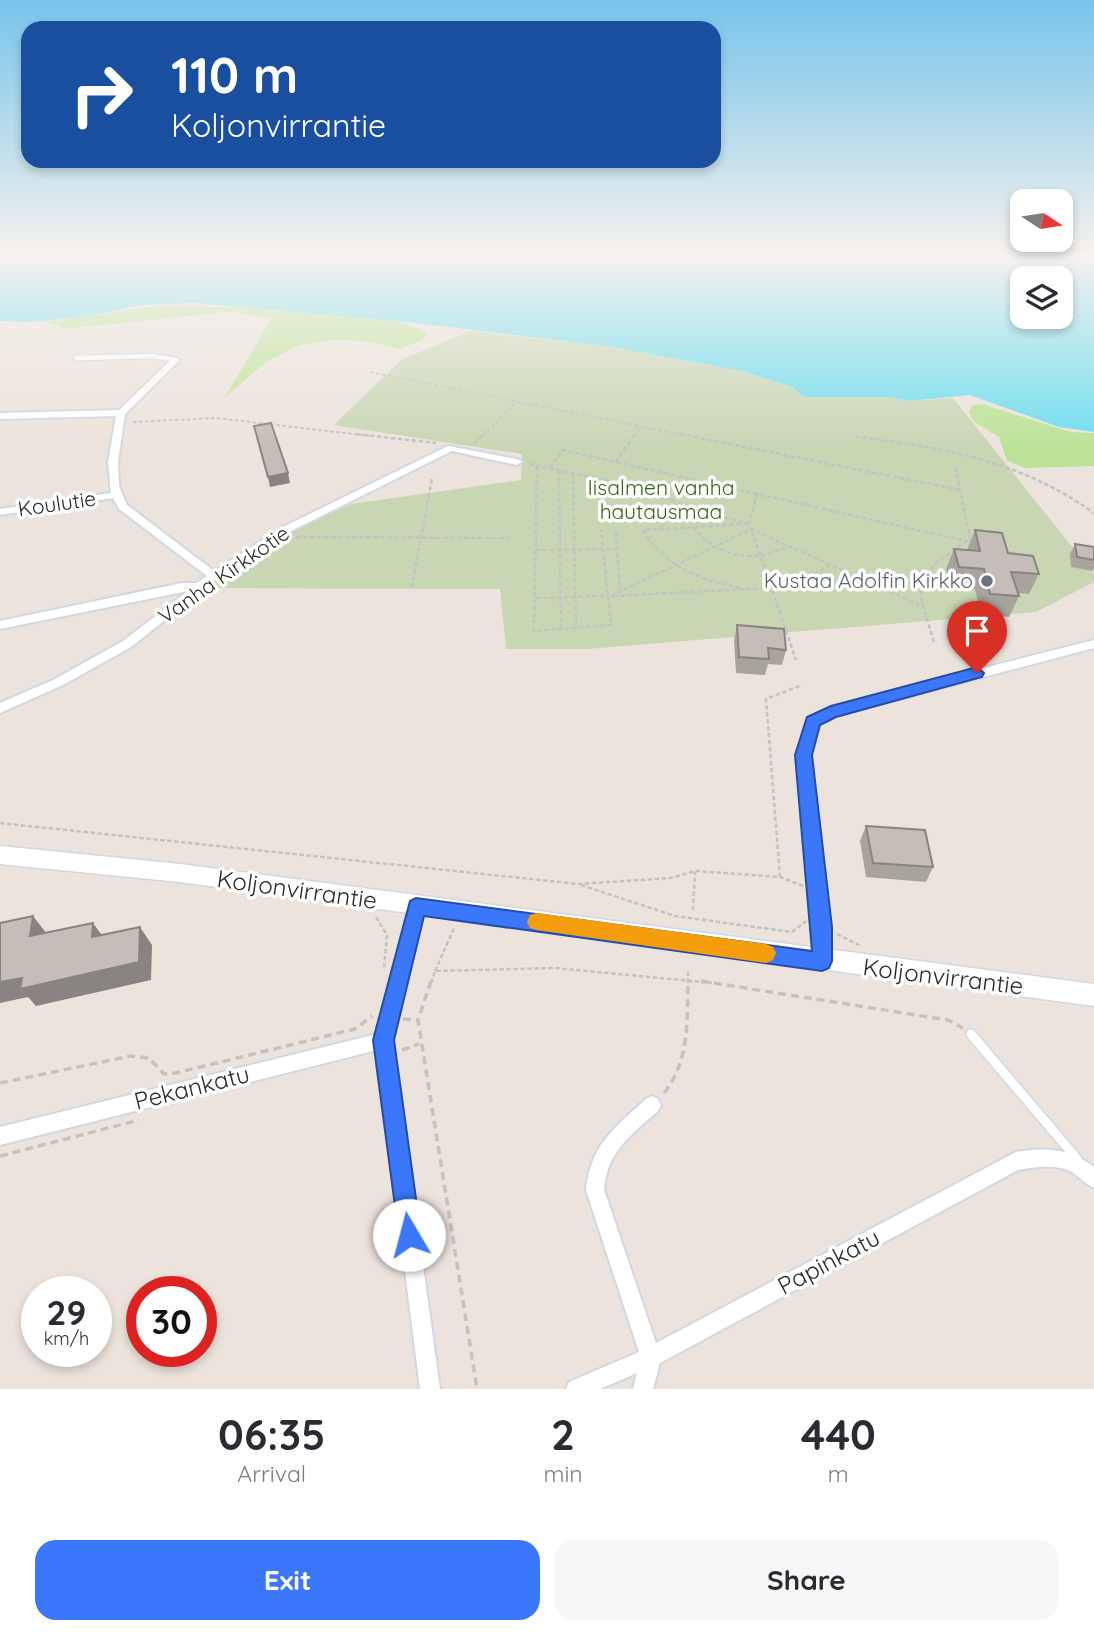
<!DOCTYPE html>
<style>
:root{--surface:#fff;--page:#f7f7f7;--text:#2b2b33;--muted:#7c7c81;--accent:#3a77fa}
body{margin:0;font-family:Quicksand,sans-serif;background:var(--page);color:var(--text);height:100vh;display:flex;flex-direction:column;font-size:26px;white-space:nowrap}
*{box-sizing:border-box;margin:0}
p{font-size:23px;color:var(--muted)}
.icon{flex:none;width:38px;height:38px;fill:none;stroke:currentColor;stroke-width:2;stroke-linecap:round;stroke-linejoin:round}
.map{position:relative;height:1389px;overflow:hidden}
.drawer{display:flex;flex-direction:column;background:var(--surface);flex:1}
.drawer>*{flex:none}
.top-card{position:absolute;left:21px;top:21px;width:700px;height:147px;border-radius:21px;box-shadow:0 4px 10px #0003;background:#1a4fa0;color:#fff;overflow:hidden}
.needle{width:46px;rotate:102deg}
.tools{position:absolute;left:1010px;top:189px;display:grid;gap:14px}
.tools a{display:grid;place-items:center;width:63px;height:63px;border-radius:14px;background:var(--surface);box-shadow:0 4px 10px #0003;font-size:35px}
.speed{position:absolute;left:21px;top:1276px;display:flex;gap:14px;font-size:35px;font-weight:700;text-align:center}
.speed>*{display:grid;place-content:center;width:91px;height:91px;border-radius:50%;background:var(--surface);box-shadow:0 4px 10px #0003;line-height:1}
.speed small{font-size:18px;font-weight:400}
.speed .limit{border:10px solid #d22;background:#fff;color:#111}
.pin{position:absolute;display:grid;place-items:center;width:60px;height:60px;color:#fff;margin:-72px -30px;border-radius:50% 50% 50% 0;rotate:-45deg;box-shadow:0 0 7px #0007}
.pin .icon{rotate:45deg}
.me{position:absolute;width:77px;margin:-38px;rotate:352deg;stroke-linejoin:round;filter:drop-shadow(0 0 5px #0008)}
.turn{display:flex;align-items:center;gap:24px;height:147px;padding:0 35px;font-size:32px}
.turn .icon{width:91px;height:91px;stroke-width:2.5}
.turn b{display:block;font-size:49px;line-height:60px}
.eta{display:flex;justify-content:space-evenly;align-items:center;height:119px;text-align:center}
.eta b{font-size:42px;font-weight:700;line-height:49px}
.primary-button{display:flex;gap:14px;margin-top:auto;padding:14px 35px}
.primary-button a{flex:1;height:80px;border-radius:21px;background:var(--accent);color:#fff;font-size:28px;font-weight:700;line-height:80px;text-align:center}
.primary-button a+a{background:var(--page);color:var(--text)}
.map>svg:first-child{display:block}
</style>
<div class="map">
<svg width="1094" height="1389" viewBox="0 0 1094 1389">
<rect width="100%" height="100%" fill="#ece3dc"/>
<g fill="#bbe398">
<path d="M159,306L235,307L399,322L421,329L427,334L423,340L399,349L367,341L330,340L299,345L266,362L225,397L272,318C255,318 243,312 226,312L65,329L44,321C83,319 120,310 159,306Z"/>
<path d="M982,404L1071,432L1094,433V466L1026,468L1007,461L999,437L973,421L969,411L973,405Z"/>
</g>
<path fill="#c8d6b3" d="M469,331L606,346L742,371L792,387L804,397H888L910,401L953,398L1094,574V582L1036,612L587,649H506L500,589L207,588L285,534L351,504L521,480L522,454L334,425L401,360Z"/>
<path fill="#6eddef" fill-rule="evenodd" d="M0,254L1094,255V432L1059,427L970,395L910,401L888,397H804L792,387L742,371L606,346L415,323L193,303L141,305L90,316L30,322L0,321ZM1022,278H1060V317H1022Z"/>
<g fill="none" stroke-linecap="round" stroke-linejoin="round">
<defs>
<path id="lane-far1" d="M76,358L153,356L176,360"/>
<path id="lane" d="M971,1034L1077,1159"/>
<g id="street">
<path d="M173,358L180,360L125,414L118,462L119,486L127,505L214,571L285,526L448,446L517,459L522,462L517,465L452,451L293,530L218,578L131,647L63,685L0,713V703L55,679L123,641L188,591L0,629V621L182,583H197L207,576L119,509L113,498L0,515V509L111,493L108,462L116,416L0,419V413L119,410Z"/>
<path d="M1094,640V648L834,716L818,724L809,755L830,927V961L827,966L822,968L817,966L814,961V927L797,755L808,718L831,707Z"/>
<path d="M416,900L421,902L423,907L392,1040L440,1389H420L377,1050L0,1145V1127L377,1034L409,907L411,902Z"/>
<path d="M652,1096L658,1099L661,1105L658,1111C631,1135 607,1151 604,1190L656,1343L1016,1152C1045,1147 1070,1148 1094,1167V1188C1085,1184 1079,1176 1070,1171C1055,1164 1035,1167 1018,1170L660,1363L653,1389H633L637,1373L600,1389H566L569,1382L639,1352L586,1190C590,1146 615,1127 646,1099Z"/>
</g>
<path id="secondary" d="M0,846L180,864L1094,984V1006L180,882L0,864Z"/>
</defs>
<use href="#lane-far1" stroke="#d1d7e3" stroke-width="7"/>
<use href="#lane" stroke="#d1d7e3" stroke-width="12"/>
<use href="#street" stroke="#d1d7e3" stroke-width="4"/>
<use href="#secondary" stroke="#d1d7e3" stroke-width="3"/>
<g stroke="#c3c3c3" stroke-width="2" stroke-dasharray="3.5 2.5" stroke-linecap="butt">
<path d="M370,372L688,436"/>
<path d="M133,422L216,418L371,436"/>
<path d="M483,436L517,402"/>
<path d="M634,436L640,427"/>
</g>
<g stroke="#c3c3c3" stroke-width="2.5" stroke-dasharray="4.5 2.5" stroke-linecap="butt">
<path d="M356,434L436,443"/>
<path d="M680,434L960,490"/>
<path d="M855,436C945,449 1018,459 1094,513"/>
<path d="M474,444L484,434"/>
<path d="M616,462L635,434"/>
<path d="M529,464L601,479L748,524"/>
<path d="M537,466L534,631L611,625L601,530"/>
<path d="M955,467L971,542"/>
<path d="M550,468L563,450L970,542"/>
<path d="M559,470L561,630"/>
<path d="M573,473L576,629"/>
<path d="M749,525L757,494"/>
<path d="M693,527C719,558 753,564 788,546"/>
<path d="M752,531L796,660"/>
<path d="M616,532L620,592"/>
<path d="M296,537L508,538"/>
<path d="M1004,549L1017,555"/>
<path d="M536,550L617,549"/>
<path d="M789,586L830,566"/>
<path d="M412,587L432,478"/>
<path d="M740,588C700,580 665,567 643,530L745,524"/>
<path d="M611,596L751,529L922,606"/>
<path d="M613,596L865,583"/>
<path d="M536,598L607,596"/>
<path d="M934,642L920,596L934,564L967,541"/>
<path d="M0,823L578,884L671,878L695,871L780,877L803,886"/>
<path d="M780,877L766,699L802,685"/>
<path d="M581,885L675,916L792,932L806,921"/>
<path d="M693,910L695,872"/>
<path d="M376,917L387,935L384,968"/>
<path d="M837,934L859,945"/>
<path d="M435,971L455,926"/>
<path d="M431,983L435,971L555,968L712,983"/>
<path d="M688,983V969"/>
</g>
<g stroke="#c3c3c3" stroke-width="3.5" stroke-dasharray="8 5" stroke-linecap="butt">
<path d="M431,981L418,1020L477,1389"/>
<path d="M701,981L948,1020L963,1028"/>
<path d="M403,1019L417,1020"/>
<path d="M402,1050L419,1044"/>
<path d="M0,1083L131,1056L149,1058L164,1074L176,1073L355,1029L372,1016"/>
<path d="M664,1093C690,1060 687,1021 688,981"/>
<path d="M0,1156L139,1120"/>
</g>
<use href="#lane-far1" stroke="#fff" stroke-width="4.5"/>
<use href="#lane" stroke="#fff" stroke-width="9"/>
<use href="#street" fill="#fff" fill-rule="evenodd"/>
<use href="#secondary" fill="#fff" fill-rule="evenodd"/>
</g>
<g fill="#a9a39e">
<path d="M975,530L1039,574L1029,594L1018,593L1019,596L1009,617L981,614L975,589L950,587L946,569L954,549L967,550Z"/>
<path d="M1075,544L1094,560V568L1093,571L1071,567L1070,554Z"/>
<path d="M737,625L786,650L782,665L768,664L765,675L736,673L734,641Z"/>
<path d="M866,826L933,867L926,882L866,877L860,841Z"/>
</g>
<g fill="#898481">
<path d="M288,473L290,483L270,487L268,477Z"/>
<path d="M33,916L47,934L30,936Z"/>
<path d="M93,923L106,941L92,937Z"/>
<path d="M140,927L152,945L151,980L36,1006L28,997L0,1003V982Z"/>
</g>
<g fill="#c4bdb8" stroke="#898481" stroke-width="2">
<path d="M271,423L288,473L268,477L254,426Z"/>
<path d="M975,530L1002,533L1008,553L1033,556L1039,574L1011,572L1019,596L990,594L984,569L959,567L954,549L980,551Z"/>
<path d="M1075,544L1094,547V560L1077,557Z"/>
<path d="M737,625L784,629L786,650L768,648L769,659L739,657Z"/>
<path d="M866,826L925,830L933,867L873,863Z"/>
<path d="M33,916L30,936L93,923L92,937L140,927L139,962L20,989L22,978L0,982V923Z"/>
</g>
<linearGradient id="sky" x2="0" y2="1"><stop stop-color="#77c4eb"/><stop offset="0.57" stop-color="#f6f2ef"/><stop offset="1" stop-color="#f6f2ef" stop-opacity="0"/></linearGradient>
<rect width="1094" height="449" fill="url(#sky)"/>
<path fill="#3a77fa" stroke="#264da2" stroke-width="2" d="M977,667L984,673L982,677L836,717L820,725L812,755L832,927V961L829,968L822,971L424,916L394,1040L421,1235L418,1244L409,1247L400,1244L373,1040L410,901L416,898L812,951L795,755L807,717L831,706Z"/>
<path fill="#f59e0b" d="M537,913L766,944L773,947L776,953L773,960L766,963L537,930L530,928L527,922L530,915Z"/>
<circle fill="#6b7280" stroke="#fff" stroke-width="2.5" cx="987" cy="581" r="7"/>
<g text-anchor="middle" stroke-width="7" stroke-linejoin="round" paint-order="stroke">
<g font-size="21" fill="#34671a" stroke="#fff">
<text x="661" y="495">Iisalmen vanha<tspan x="661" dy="24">hautausmaa</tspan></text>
</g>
<g font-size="21" fill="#2a2a2a" stroke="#fff">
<text transform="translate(57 504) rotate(-8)" y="7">Koulutie</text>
<text transform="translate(224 575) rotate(-35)" y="7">Vanha Kirkkotie</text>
</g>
<g font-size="21" fill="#5b616d" stroke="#fff" text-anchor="end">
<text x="973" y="588">Kustaa Adolfin Kirkko</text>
</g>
<g font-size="24" fill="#2a2a2a" stroke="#fff">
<text transform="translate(297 890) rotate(8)" y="8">Koljonvirrantie</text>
<text transform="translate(943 977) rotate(7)" y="8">Koljonvirrantie</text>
<text transform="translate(192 1088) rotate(-14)" y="8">Pekankatu</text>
<text transform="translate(829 1262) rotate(-28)" y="8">Papinkatu</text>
</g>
</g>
</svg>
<div class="tools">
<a><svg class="needle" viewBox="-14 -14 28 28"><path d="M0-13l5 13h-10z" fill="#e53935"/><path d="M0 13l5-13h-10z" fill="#7c7c81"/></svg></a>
<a><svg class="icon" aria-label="layers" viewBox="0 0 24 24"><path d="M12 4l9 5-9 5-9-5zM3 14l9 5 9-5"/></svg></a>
</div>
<div class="speed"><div>29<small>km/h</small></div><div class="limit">30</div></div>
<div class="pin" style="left:977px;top:673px;background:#d93025"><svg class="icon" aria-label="arrive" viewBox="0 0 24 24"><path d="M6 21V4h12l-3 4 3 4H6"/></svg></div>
<svg class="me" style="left:409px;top:1235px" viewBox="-20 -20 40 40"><circle r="19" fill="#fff"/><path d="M0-13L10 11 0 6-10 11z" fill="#3a77fa"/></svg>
<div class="top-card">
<div class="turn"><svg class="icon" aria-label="right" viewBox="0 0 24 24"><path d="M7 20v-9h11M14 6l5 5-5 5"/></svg><div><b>110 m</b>Koljonvirrantie</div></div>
</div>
</div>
<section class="drawer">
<div class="eta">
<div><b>06:35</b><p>Arrival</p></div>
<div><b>2</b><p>min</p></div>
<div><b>440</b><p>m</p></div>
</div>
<div class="primary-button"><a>Exit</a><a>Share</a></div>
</section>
